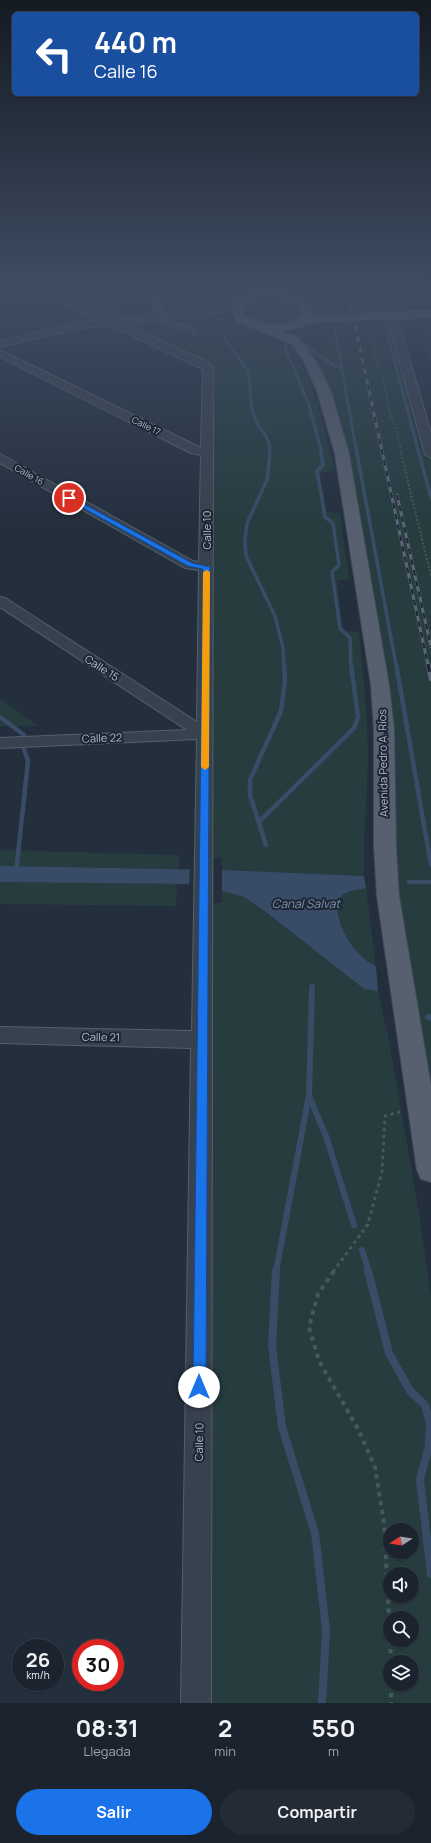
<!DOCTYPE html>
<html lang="es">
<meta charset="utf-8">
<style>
:root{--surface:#1b232e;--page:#242b36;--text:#f1f3f6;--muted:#a0a4aa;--line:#39404a;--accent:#1a73e8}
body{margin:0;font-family:Manrope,sans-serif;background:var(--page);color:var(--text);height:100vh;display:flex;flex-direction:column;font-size:15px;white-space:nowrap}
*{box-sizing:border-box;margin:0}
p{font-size:13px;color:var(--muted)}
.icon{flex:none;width:22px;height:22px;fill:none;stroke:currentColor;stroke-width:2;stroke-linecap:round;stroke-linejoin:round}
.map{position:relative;height:1703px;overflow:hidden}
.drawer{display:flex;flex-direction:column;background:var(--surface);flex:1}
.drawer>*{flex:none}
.top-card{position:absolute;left:12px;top:12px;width:407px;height:84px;border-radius:6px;box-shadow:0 1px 3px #0004,0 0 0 1px var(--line);background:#1a4fa0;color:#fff;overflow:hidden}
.needle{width:26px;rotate:258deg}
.buttons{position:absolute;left:383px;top:1523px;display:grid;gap:8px}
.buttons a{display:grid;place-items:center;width:36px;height:36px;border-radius:50%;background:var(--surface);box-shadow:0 1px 3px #0004,0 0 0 1px var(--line);font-size:20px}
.speed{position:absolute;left:12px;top:1639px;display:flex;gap:8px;font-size:20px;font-weight:700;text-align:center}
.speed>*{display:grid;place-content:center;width:52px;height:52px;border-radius:50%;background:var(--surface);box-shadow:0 1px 3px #0004,0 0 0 1px var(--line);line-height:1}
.speed small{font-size:10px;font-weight:400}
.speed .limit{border:6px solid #d22;background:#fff;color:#111}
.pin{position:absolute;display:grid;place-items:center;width:34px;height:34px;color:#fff;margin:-17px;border:2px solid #fff;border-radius:50%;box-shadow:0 1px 4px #0007}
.me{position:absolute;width:44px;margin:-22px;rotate:0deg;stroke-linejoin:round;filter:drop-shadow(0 0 3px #0008)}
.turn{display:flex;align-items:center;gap:14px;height:84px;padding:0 16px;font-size:18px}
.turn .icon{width:52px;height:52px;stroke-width:2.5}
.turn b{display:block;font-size:28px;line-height:34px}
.eta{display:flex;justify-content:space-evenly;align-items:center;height:68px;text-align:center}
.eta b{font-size:24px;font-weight:700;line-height:28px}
.button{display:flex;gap:8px;margin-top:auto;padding:8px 16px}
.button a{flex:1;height:46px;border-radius:24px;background:var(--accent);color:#fff;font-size:16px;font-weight:700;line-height:46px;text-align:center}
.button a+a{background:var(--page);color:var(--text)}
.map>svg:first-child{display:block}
</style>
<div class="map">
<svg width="431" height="1703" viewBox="0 0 431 1703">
<rect width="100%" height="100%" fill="#242f3e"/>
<g fill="#263c3f" fill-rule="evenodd">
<path d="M43,288H227L236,293L238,299C217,317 188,308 164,309L157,297L143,294L135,298L130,297L115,305L120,315L104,316Z"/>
<path d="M300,288H384L431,454V1170L388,896L385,767L331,414L292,332L295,325L305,320L298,300Z"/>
<path d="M410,288H431V307H417Z"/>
<path d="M263,297L291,300L301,309L299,317L288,324L266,325L244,316L242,309L245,304Z"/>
<path d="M207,316C226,316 231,321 248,327C261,332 277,332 288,341C293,344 296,354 299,359C317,394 325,432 334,470L320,474L327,512L340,513L349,579L337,581L343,631L359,632C363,675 368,717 368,760C367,799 363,837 364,876L222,870V858H213V366L201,358L125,325L130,323H139L142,328L155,327L191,336H197L171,323Z"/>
<path d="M431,317V365L416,320L423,318Z"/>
<path d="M0,699L38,726H0Z"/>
<path d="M0,850L179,855V869L17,867L0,866Z"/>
<path d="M0,882L177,884L176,906L0,904Z"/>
<path d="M366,888L376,967C370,963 364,959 359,954C348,943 331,913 340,898C345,890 358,890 366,888Z"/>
<path d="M222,891L244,897L266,912L364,989L378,991L390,1046L419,1213L431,1297V1703H206L211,903H222ZM390,1530H412V1552H390ZM390,1574H412V1596H390ZM390,1618H412V1640H390ZM390,1662H412V1684H390Z"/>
</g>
<path fill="#394c67" d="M0,866L222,870L364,876L366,888C358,890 345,890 340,898C331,913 348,943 359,954C364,959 370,963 376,967L378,991L364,989L266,912L244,897L222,891L186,884L0,882Z"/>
<path fill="#242f3e" d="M190,867L222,868V893L189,887Z"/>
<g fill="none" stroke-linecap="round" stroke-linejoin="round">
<g stroke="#394c67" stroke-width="3">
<path d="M327,288L332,313"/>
<path d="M375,288L381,310"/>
<path d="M333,320L357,454"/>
<path d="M385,324L419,454"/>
<path d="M224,337L248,371L252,409L257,424L265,434L269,443L270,454"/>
<path d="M287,342L285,348L309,405L322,454"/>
<path d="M301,342L336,367L341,368"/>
</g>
<g stroke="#394c67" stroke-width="3.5">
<path d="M270,453L267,480L247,523L245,540L246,556L275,616L283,648L284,665"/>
<path d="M321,453L323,465L317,471L325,517L333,523L339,565L332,572L340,628L350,638L351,665"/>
<path d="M357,453L396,665"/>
<path d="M419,453L431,498"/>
</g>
<g stroke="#394c67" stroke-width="4.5">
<path d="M396,664L431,865"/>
<path d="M0,717L24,735"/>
<path d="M259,822L354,728L358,717L351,664"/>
<path d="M266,845L250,795V780L281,711L285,681L284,664"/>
<path d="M16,873L28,761L24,749"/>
<path d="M409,882H431"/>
</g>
<g stroke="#394c67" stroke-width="6">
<path d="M428,1017L431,1018"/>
<path d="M309,1096L326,1136L354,1225"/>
<path d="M362,1250L369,1272"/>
<path d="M276,1272L309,1095L312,987"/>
</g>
<g stroke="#394c67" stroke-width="8">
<path d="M276,1271L272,1345L282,1427L315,1533L326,1631L322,1703"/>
<path d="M368,1271L389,1353L410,1391L425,1405L430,1424L429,1446L420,1479L431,1574"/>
</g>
<defs>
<g id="minor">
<path d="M28,288H40L111,319L201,311L238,302L243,305L241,307L201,317L123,324L208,362L213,368L211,1703H181L191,1048L0,1043V1027L192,1031L197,739L0,748V738L187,730L0,607V597L5,598L197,722L199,570L185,568L0,463V454L193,561L199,562L201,455L191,453L0,357V350L201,448L203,369L109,325L81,328L0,347V341L81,322L98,320Z"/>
<path d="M230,288H248L268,292L270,294L265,297L232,290Z"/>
<path d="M379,288H389L431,433V458L425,454Z"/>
</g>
<path id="major" d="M261,291C283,290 301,293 314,312L313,316L431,310V318L335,321L308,323L299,328L282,331L299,338L315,360L331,391L349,454L389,685L394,729L396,847L399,896L431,1086V1182L421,1179L417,1170L377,896L374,847V729L371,685L335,454L317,391L303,360L291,344L236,321L230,308C238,297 248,294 261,291ZM261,298C276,298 293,298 302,312L300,318C280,328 264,325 245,316L242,308L246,304Z"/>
</defs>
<use href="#minor" stroke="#565f6c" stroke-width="2"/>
<use href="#major" stroke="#414a57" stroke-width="2"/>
<g stroke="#44595c" stroke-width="1.5" stroke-dasharray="2 2" stroke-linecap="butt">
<path d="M362,288L365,307"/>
<path d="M371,327L374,337L375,361L383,375L390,413L396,429L402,454"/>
</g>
<path stroke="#44595c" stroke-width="2" stroke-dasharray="2 2" stroke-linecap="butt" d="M401,453L431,576"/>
<path stroke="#44595c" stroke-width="3" stroke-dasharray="3.5 3.5" stroke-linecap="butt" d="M333,1272L368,1224L382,1171L385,1116L400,1112"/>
<g stroke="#44595c" stroke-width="4" stroke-dasharray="4.5 4.5" stroke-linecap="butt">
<path d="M334,1271L318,1294L309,1327L319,1361L358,1429L375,1467L384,1523L390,1636"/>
<path d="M390,1640L391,1662"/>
<path d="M391,1684V1703"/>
</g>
<use href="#minor" fill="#38414e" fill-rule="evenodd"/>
<use href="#major" fill="#56606e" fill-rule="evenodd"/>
<defs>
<g id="rail-far1">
<path d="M347,288L428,665"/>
<path d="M397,495L431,647"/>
</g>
<path id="rail" d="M428,664L431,679"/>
</defs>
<use href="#rail-far1" stroke="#5a6575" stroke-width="3"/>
<use href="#rail" stroke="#5a6575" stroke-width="4.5"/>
<use href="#rail-far1" stroke="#1d2633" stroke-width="2" stroke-dasharray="5.5" stroke-linecap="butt"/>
<use href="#rail" stroke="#1d2633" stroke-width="3" stroke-dasharray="8" stroke-linecap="butt"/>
</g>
<path fill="#3b4654" d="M145,291L171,321L198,332V336L160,326L145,294Z"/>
<path fill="#455162" stroke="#303945" d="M145,291L157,294L171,321L195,326L198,332L160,323Z"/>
<linearGradient id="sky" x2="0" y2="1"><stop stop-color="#141a22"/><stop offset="0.55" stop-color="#3f4d63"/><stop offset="1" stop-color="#3f4d63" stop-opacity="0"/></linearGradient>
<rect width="431" height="526" fill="url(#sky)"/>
<path fill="#1a73e8" stroke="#114b97" d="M67,497H71L192,563L210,567L206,1387L204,1392L199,1394L195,1392L193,1387L203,569L188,566L67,499Z"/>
<path fill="#f59e0b" d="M207,570L210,572L209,767L205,770L201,767L203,572Z"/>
<g text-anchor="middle" stroke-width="4" stroke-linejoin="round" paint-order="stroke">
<g font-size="9" fill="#b4bcc9" stroke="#1d2633">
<text transform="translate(146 426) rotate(26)" y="3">Calle 17</text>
<text transform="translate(29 475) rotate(30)" y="3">Calle 16</text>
</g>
<g font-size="11" fill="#b4bcc9" stroke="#1d2633">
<text transform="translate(207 530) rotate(-90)" y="4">Calle 10</text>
<text transform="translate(102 668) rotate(33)" y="4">Calle 15</text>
<text transform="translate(102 738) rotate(-2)" y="4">Calle 22</text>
<text transform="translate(383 763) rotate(-91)" y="4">Avenida Pedro A. Ríos</text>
<text transform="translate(101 1037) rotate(1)" y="4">Calle 21</text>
<text transform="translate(199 1442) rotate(-89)" y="4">Calle 10</text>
</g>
<g font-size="12" font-style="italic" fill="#7c92b1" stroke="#1d2633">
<text x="306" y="908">Canal Salvat</text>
</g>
</g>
</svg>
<div class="buttons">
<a><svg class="needle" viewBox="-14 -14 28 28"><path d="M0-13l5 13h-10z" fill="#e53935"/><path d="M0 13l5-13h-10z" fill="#a0a4aa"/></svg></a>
<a><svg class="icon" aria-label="sound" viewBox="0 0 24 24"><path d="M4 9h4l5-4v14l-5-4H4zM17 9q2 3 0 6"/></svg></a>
<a><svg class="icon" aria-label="search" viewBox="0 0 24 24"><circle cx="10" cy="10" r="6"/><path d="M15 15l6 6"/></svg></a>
<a><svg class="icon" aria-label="layers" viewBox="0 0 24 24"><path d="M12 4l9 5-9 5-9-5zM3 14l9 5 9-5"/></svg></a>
</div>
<div class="speed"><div>26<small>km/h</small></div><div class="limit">30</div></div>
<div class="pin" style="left:69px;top:498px;background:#d93025"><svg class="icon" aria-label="arrive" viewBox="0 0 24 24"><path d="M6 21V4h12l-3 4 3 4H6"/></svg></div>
<svg class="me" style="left:199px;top:1387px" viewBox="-20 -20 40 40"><circle r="19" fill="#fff"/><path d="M0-13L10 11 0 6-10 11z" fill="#1a73e8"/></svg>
<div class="top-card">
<div class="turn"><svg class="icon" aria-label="left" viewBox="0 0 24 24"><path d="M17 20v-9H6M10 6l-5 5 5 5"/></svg><div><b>440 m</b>Calle 16</div></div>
</div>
</div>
<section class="drawer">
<div class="eta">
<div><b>08:31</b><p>Llegada</p></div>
<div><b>2</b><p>min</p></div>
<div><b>550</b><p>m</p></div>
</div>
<div class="button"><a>Salir</a><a>Compartir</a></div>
</section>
